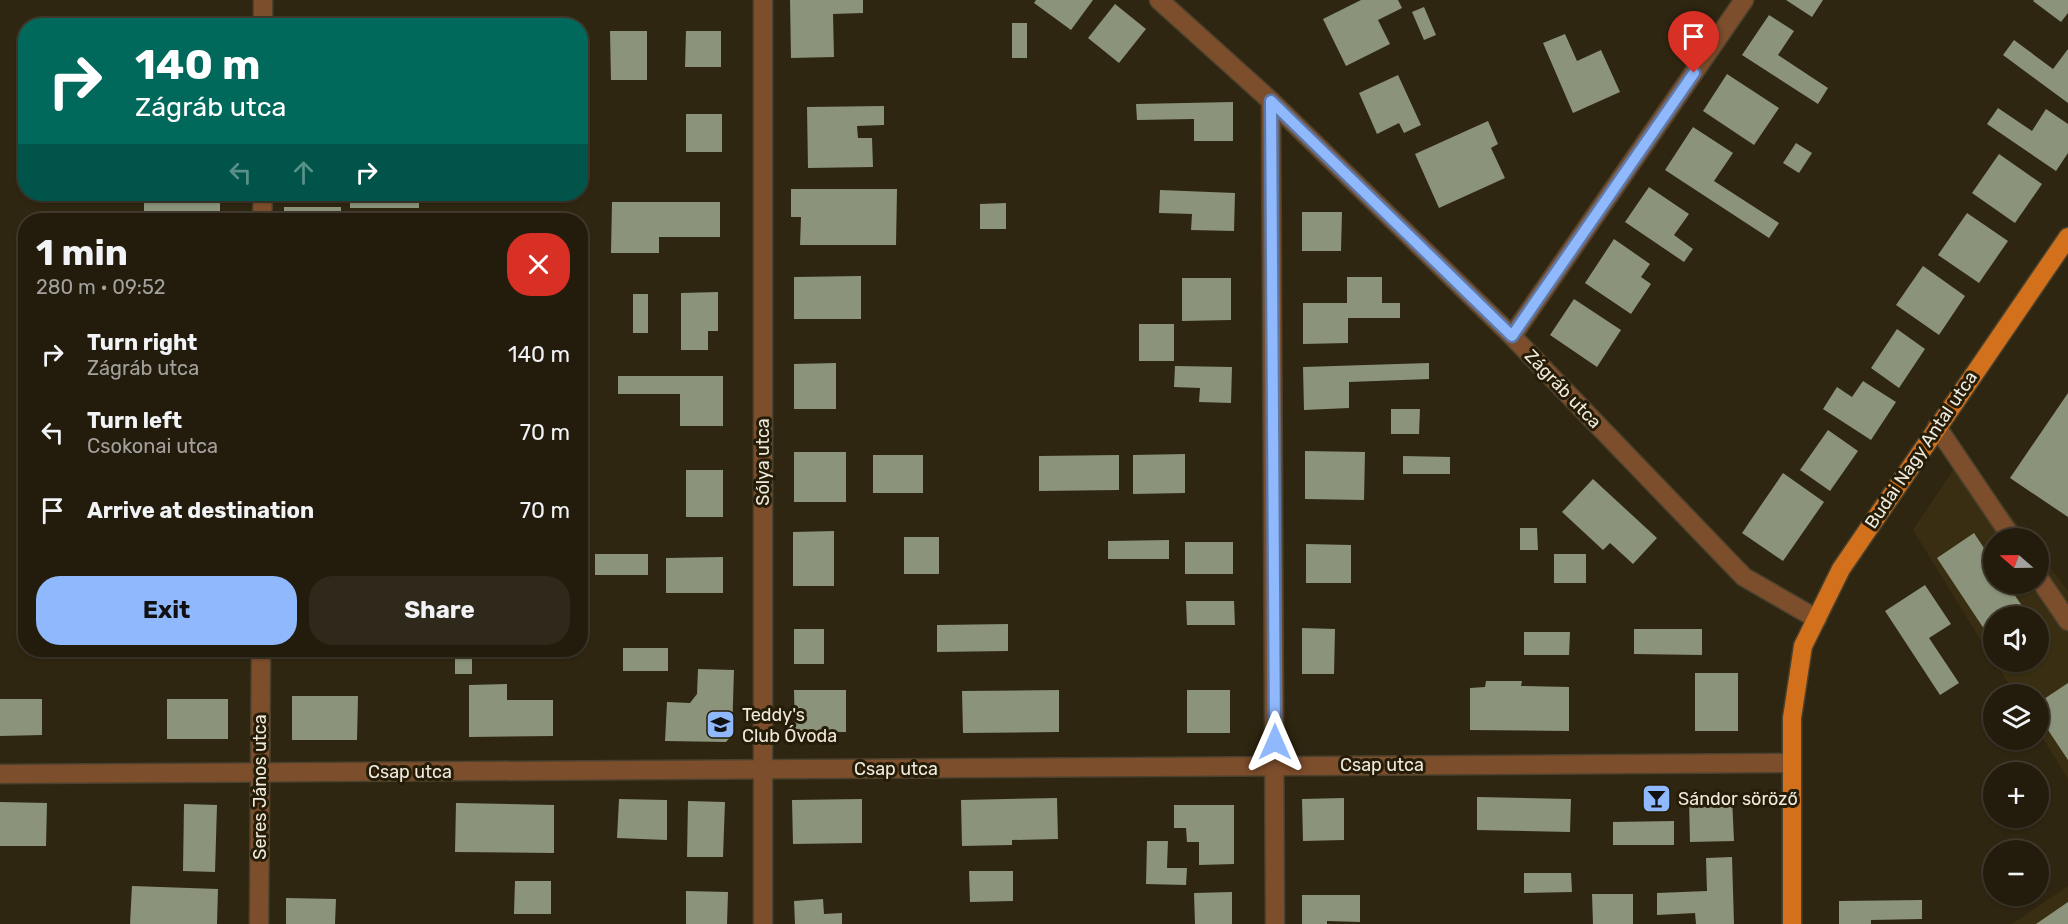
<!DOCTYPE html>
<meta charset="utf-8">
<style>
:root{--surface:#231c0d;--page:#2f291b;--text:#f1f3f6;--muted:#a3a19d;--line:#403a2e;--accent:#8fb8fd}
body{margin:0;font-family:Rubik,sans-serif;background:var(--page);color:var(--text);height:100vh;display:flex;flex-direction:column;font-size:22px;white-space:nowrap}
*{box-sizing:border-box;margin:0}
p{font-size:20px;color:var(--muted)}
.icon{flex:none;width:33px;height:33px;fill:none;stroke:currentColor;stroke-width:2;stroke-linecap:round;stroke-linejoin:round}
.map{position:relative;flex:1;overflow:hidden}
.details{position:absolute;left:18px;top:213px;width:570px;height:444px;display:flex;flex-direction:column;background:var(--surface);border-radius:24px;box-shadow:0 2px 4px #0004,0 0 0 2px var(--line)}
.details>*{flex:none}
.top-card{position:absolute;left:18px;top:18px;width:570px;height:183px;border-radius:24px;box-shadow:0 2px 4px #0004,0 0 0 2px var(--line);background:#00695c;color:#fff;overflow:hidden}
.needle{width:39px;rotate:290deg}
.tools{position:absolute;left:1983px;top:528px;display:grid;gap:12px}
.tools a{display:grid;place-items:center;width:66px;height:66px;border-radius:50%;background:var(--surface);box-shadow:0 2px 4px #0004,0 0 0 2px var(--line);font-size:30px}
.pin{position:absolute;display:grid;place-items:center;width:51px;height:51px;color:#fff;margin:-62px -26px;border-radius:50% 50% 50% 0;rotate:-45deg;box-shadow:0 0 6px #0007}
.pin .icon{rotate:45deg}
.me{position:absolute;width:66px;margin:-33px;rotate:0deg;stroke-linejoin:round;filter:drop-shadow(0 0 4px #0008)}
.turn{display:flex;align-items:center;gap:21px;height:126px;padding:0 18px;font-size:27px}
.turn .icon{width:78px;height:78px;stroke-width:2.5}
.turn b{display:block;font-size:42px;line-height:51px}
.lanes{display:flex;align-items:center;height:57px;padding:0 18px;background:#0003;justify-content:center;gap:30px;direction:ltr}
.lanes .off{opacity:.35}
.round{display:grid;place-items:center;flex:none;width:63px;height:63px;border-radius:24px;background:var(--page)}
.head{display:flex;align-items:center;justify-content:space-between;height:102px;padding:0 18px}
h1{font-size:36px;font-weight:700;line-height:45px}
.action{display:flex;gap:12px;margin-top:auto;padding:12px 18px}
.action a{flex:1;height:69px;border-radius:24px;background:var(--accent);color:#111;font-size:24px;font-weight:700;line-height:69px;text-align:center}
.action a+a{background:var(--page);color:var(--text)}
ul{padding:0;list-style:none}
li{display:flex;align-items:center;gap:18px;height:78px;padding:0 18px}
li div{flex:1}
li b{display:block;font-size:22px}
li em{font-style:normal}
.map>svg:first-child{display:block}
</style>
<div class="map">
<svg width="2068" height="924" viewBox="0 0 2068 924">
<rect width="100%" height="100%" fill="#2f2611"/>
<g fill="#392e11">
<path d="M1964,454L2028,538H1994V584H2038L2039,553L2068,591V779L2039,732L2038,694H2015L1995,662H2038V616H1994L1993,660L1913,530Z"/>
<path d="M2068,886V924H2012Z"/>
</g>
<g fill="#8b937a">
<path d="M790,0H863V13L833,14L834,57L791,58Z"/>
<path d="M1036,0H1093L1071,30L1034,3Z"/>
<path d="M1361,0H1398L1402,8L1378,20L1390,44L1346,66L1323,19Z"/>
<path d="M1786,0H1823L1812,17Z"/>
<path d="M2034,0H2068V13L2061,22L2033,1Z"/>
<path d="M1115,4L1146,29L1119,63L1088,38Z"/>
<path d="M1424,7L1436,35L1424,40L1412,12Z"/>
<path d="M1769,15L1794,31L1778,55L1828,88L1818,104L1742,55Z"/>
<rect x="1012" y="23" width="15" height="35"/>
<path d="M610,31H647V80H611Z"/>
<path d="M686,31H721V67H685Z"/>
<path d="M1565,34L1577,61L1601,50L1620,92L1573,113L1543,43Z"/>
<path d="M2014,40L2053,69L2068,49V103L2003,55Z"/>
<path d="M1727,74L1779,108L1754,145L1703,111Z"/>
<path d="M1398,75L1421,125L1404,133L1399,123L1377,134L1359,93Z"/>
<path d="M1233,102V141H1194V119L1137,120L1136,104Z"/>
<path d="M884,106V125L857,126L858,138H872L873,167L808,168L807,107Z"/>
<path d="M1998,108L2032,131L2046,109L2068,124V153L2056,171L1987,124Z"/>
<rect x="686" y="114" width="36" height="38"/>
<path d="M1488,121L1498,144L1491,148L1505,178L1439,208L1415,154Z"/>
<path d="M1693,127L1733,153L1714,181L1779,223L1769,238L1665,170Z"/>
<path d="M1796,143L1812,153L1799,173L1783,163Z"/>
<path d="M1999,154L2042,184L2015,223L1972,193Z"/>
<path d="M1649,187L1689,214L1674,235L1693,249L1684,262L1625,222Z"/>
<path d="M791,189H897L896,245H800L801,217H791Z"/>
<path d="M1160,190L1235,193L1234,231L1191,230L1192,214L1159,213Z"/>
<path d="M173,194H220V220H144V203H173Z"/>
<rect x="350" y="194" width="69" height="14"/>
<path d="M612,202H720V237H659V253H611Z"/>
<path d="M1006,203V229H980V204Z"/>
<rect x="284" y="207" width="57" height="13"/>
<path d="M1302,212H1342L1341,251H1302Z"/>
<path d="M1967,213L2008,241L1979,283L1938,255Z"/>
<path d="M1614,239L1650,264L1641,277L1651,284L1631,314L1585,283Z"/>
<path d="M1923,266L1965,296L1939,335L1896,305Z"/>
<path d="M861,276V319H794V277Z"/>
<path d="M1347,277H1382V303H1400V318H1348V343L1303,344V303H1347Z"/>
<path d="M1182,278H1231V320L1182,321Z"/>
<path d="M718,292V331H708V350H681V293Z"/>
<rect x="633" y="294" width="15" height="39"/>
<path d="M1574,299L1621,330L1597,367L1550,335Z"/>
<rect x="1139" y="324" width="35" height="37"/>
<path d="M1897,329L1925,349L1899,388L1871,368Z"/>
<path d="M836,363V409H794V364Z"/>
<path d="M1429,363V379L1349,382V408L1304,410L1303,367Z"/>
<path d="M1175,366L1232,367L1231,403L1199,402L1200,388L1174,387Z"/>
<path d="M618,376H723V426H680V394H618Z"/>
<path d="M1863,381L1896,402L1871,440L1823,409L1837,387L1852,397Z"/>
<path d="M2068,393V517L2010,478Z"/>
<path d="M1391,409H1420L1419,434H1391Z"/>
<path d="M1828,430L1858,451L1830,491L1800,470Z"/>
<path d="M1305,451L1365,452L1364,500L1305,499Z"/>
<rect x="794" y="452" width="52" height="50"/>
<path d="M1185,454V493L1133,494V455Z"/>
<rect x="873" y="455" width="50" height="38"/>
<path d="M1119,455V490L1039,491V456Z"/>
<path d="M1403,456L1450,457V474H1403Z"/>
<rect x="686" y="470" width="37" height="47"/>
<path d="M1783,473L1824,502L1783,561L1742,533Z"/>
<path d="M1593,479L1657,538L1633,564L1610,543L1603,550L1562,512Z"/>
<path d="M1520,528H1537L1538,550H1520Z"/>
<path d="M834,531V586H793V532Z"/>
<path d="M1974,533L1994,563V584H2007L2029,616H1994V644L1937,558Z"/>
<rect x="904" y="537" width="35" height="37"/>
<path d="M1169,540V559H1108V541Z"/>
<rect x="1185" y="542" width="48" height="32"/>
<path d="M1306,544L1351,545V583H1306Z"/>
<rect x="595" y="554" width="53" height="21"/>
<rect x="1554" y="554" width="32" height="29"/>
<path d="M723,557V593H666V558Z"/>
<path d="M1925,585L1951,624L1929,638L1959,683L1940,695L1885,611Z"/>
<path d="M1186,601H1234L1235,625H1187Z"/>
<path d="M1008,624V651L937,652V625Z"/>
<path d="M1302,628L1335,629L1334,674H1302Z"/>
<rect x="794" y="629" width="30" height="35"/>
<path d="M1634,629H1702V655L1634,654Z"/>
<path d="M1524,632H1570L1569,655H1524Z"/>
<rect x="623" y="648" width="45" height="23"/>
<rect x="455" y="650" width="17" height="24"/>
<path d="M698,669L734,670L732,735L726,742L665,741L667,702L690,703L697,694Z"/>
<rect x="1695" y="673" width="43" height="58"/>
<path d="M1486,681H1522L1521,686L1569,687V731L1470,730V688L1485,687Z"/>
<path d="M2068,683V760L2038,715V703Z"/>
<path d="M507,684V700H553V736L469,737V685Z"/>
<path d="M794,690H846V732H795Z"/>
<path d="M1059,690V732L963,733L962,691Z"/>
<rect x="1187" y="690" width="43" height="43"/>
<path d="M292,696H358L357,740H292Z"/>
<path d="M0,699H42V735L0,736Z"/>
<rect x="167" y="699" width="61" height="40"/>
<path d="M1477,797L1571,799L1570,832L1477,830Z"/>
<path d="M1732,797L1734,841L1690,842L1689,799Z"/>
<path d="M1057,798L1058,839L1012,840V845L962,846L961,800Z"/>
<path d="M1344,798V840L1303,841L1302,799Z"/>
<path d="M619,799L667,800V840L617,838Z"/>
<path d="M862,799V843L793,844L792,800Z"/>
<path d="M688,801L725,802L723,857H687Z"/>
<path d="M0,802L47,803L46,846H0Z"/>
<path d="M456,803L554,805V853L455,852Z"/>
<path d="M184,804L217,805L215,872L183,871Z"/>
<path d="M1174,805H1234V864L1199,865V842H1187L1186,828H1174Z"/>
<path d="M1674,821V845H1613V822Z"/>
<path d="M1147,841H1168L1167,868H1187L1186,885L1146,884Z"/>
<path d="M1732,857L1734,924H1696L1695,913L1657,915V893L1707,891L1706,858Z"/>
<path d="M969,871H1013V901L970,902Z"/>
<path d="M1524,873H1571L1572,892L1524,893Z"/>
<path d="M515,881H551V914H514Z"/>
<path d="M132,886L218,889L217,924H130Z"/>
<path d="M686,891L728,892L727,924H686Z"/>
<path d="M1232,892V924H1195L1194,893Z"/>
<path d="M1592,894H1633V924H1593Z"/>
<path d="M1302,895H1360V922L1327,921V924H1302Z"/>
<path d="M286,898L336,899L335,924H286Z"/>
<path d="M823,899L824,914L842,913V924H795L794,901Z"/>
<path d="M1922,900V919L1871,920V924H1839V901Z"/>
<path d="M2068,902V924H2036Z"/>
</g>
<g fill="none" stroke-linecap="round" stroke-linejoin="round">
<defs>
<g id="minor">
<path d="M763,0V924"/>
<path d="M1159,0L1271,101L1512,336L1744,577L1817,619"/>
<path d="M263,26V0"/>
<path d="M1271,101L1275,924"/>
<path d="M262,220L263,194"/>
<path d="M1512,336L1744,0"/>
<path d="M1937,427L2012,538"/>
<path d="M2038,577L2068,621"/>
<path d="M0,774L1792,763"/>
<path d="M259,924L261,650"/>
</g>
<path id="major" d="M1792,924V718L1803,646L1841,569L2068,237"/>
</defs>
<use href="#minor" stroke="#4a412e" stroke-width="21"/>
<use href="#major" stroke="#4a412e" stroke-width="21"/>
<use href="#minor" stroke="#7d4e2c" stroke-width="18"/>
<use href="#major" stroke="#d2701b" stroke-width="18"/>
</g>
<g fill="none" stroke-linecap="round" stroke-linejoin="round">
<defs>
<path id="route" d="M1275,742L1271,101L1512,336L1694,73"/>
</defs>
<use href="#route" stroke="#5d78a4" stroke-width="15"/>
<use href="#route" stroke="#8fb8fd" stroke-width="10"/>
</g>
<defs>
<symbol id="school-square" viewBox="-11 -11 22 22"><rect x="-9" y="-9" width="18" height="18" rx="4" fill="#8fb8fd" stroke="#251d07"/><path d="M0-5L7-2L0 1L-7-2ZM-4 1L0 2.5L4 1V4Q0 6-4 4Z" fill="#111"/></symbol>
<symbol id="bar-square" viewBox="-11 -11 22 22"><rect x="-9" y="-9" width="18" height="18" rx="4" fill="#8fb8fd" stroke="#251d07"/><path d="M-6-5H6L.8 .8V4.5H3.5V6h-7V4.5H-.8V.8Z" fill="#111"/></symbol>
</defs>
<g fill-rule="evenodd">
<use href="#school-square" x="704" y="708" width="33" height="33"/>
<use href="#bar-square" x="1640" y="782" width="33" height="33"/>
</g>
<g text-anchor="middle" stroke-width="6" stroke-linejoin="round" paint-order="stroke">
<g font-size="18" fill="#efeadd" stroke="#251d07">
<text transform="translate(1563 389) rotate(46)" y="6">Zágráb utca</text>
<text transform="translate(1921 450) rotate(-56)" y="6">Budai Nagy Antal utca</text>
<text transform="translate(763 462) rotate(-90)" y="6">Sólya utca</text>
<text x="1382" y="771">Csap utca</text>
<text x="896" y="775">Csap utca</text>
<text x="410" y="778">Csap utca</text>
<text transform="translate(260 787) rotate(-90)" y="6">Seres János utca</text>
</g>
<g font-size="18" fill="#efeadd" stroke="#251d07" text-anchor="start">
<text x="742" y="721">Teddy's<tspan x="742" dy="21">Club Óvoda</tspan></text>
<text x="1678" y="805">Sándor söröző</text>
</g>
</g>
</svg>
<div class="tools">
<a><svg class="needle" viewBox="-14 -14 28 28"><path d="M0-13l5 13h-10z" fill="#e53935"/><path d="M0 13l5-13h-10z" fill="#a3a19d"/></svg></a>
<a><svg class="icon" aria-label="sound" viewBox="0 0 24 24"><path d="M4 9h4l5-4v14l-5-4H4zM17 9q2 3 0 6"/></svg></a>
<a><svg class="icon" aria-label="layers" viewBox="0 0 24 24"><path d="M12 4l9 5-9 5-9-5zM3 14l9 5 9-5"/></svg></a>
<a>+</a>
<a>−</a>
</div>
<div class="pin" style="left:1694px;top:73px;background:#d93025"><svg class="icon" aria-label="arrive" viewBox="0 0 24 24"><path d="M6 21V4h12l-3 4 3 4H6"/></svg></div>
<svg class="me" style="left:1275px;top:742px" viewBox="-20 -20 40 40"><path d="M0-17L14 15 0 8-14 15z" fill="#8fb8fd" stroke="#fff" stroke-width="4"/></svg>
<div class="top-card">
<div class="turn"><svg class="icon" aria-label="right" viewBox="0 0 24 24"><path d="M7 20v-9h11M14 6l5 5-5 5"/></svg><div><b>140 m</b>Zágráb utca</div></div>
<div class="lanes"><svg class="icon off" aria-label="left" viewBox="0 0 24 24"><path d="M17 20v-9H6M10 6l-5 5 5 5"/></svg><svg class="icon off" aria-label="ahead" viewBox="0 0 24 24"><path d="M12 20V5M6 11l6-6 6 6"/></svg><svg class="icon" aria-label="right" viewBox="0 0 24 24"><path d="M7 20v-9h11M14 6l5 5-5 5"/></svg></div>
</div>
<section class="details">
<div class="head"><div><h1>1 min</h1><p>280 m · 09:52</p></div><a class="round" style="background:#d93025;color:#fff"><svg class="icon" aria-label="close" viewBox="0 0 24 24"><path d="M6 6l12 12M18 6L6 18"/></svg></a></div>
<ul>
<li><svg class="icon" aria-label="right" viewBox="0 0 24 24"><path d="M7 20v-9h11M14 6l5 5-5 5"/></svg><div><b>Turn right</b><p>Zágráb utca</p></div><em>140 m</em></li>
<li><svg class="icon" aria-label="left" viewBox="0 0 24 24"><path d="M17 20v-9H6M10 6l-5 5 5 5"/></svg><div><b>Turn left</b><p>Csokonai utca</p></div><em>70 m</em></li>
<li><svg class="icon" aria-label="arrive" viewBox="0 0 24 24"><path d="M6 21V4h12l-3 4 3 4H6"/></svg><div><b>Arrive at destination</b></div><em>70 m</em></li>
</ul>
<div class="action"><a>Exit</a><a>Share</a></div>
</section>
</div>
